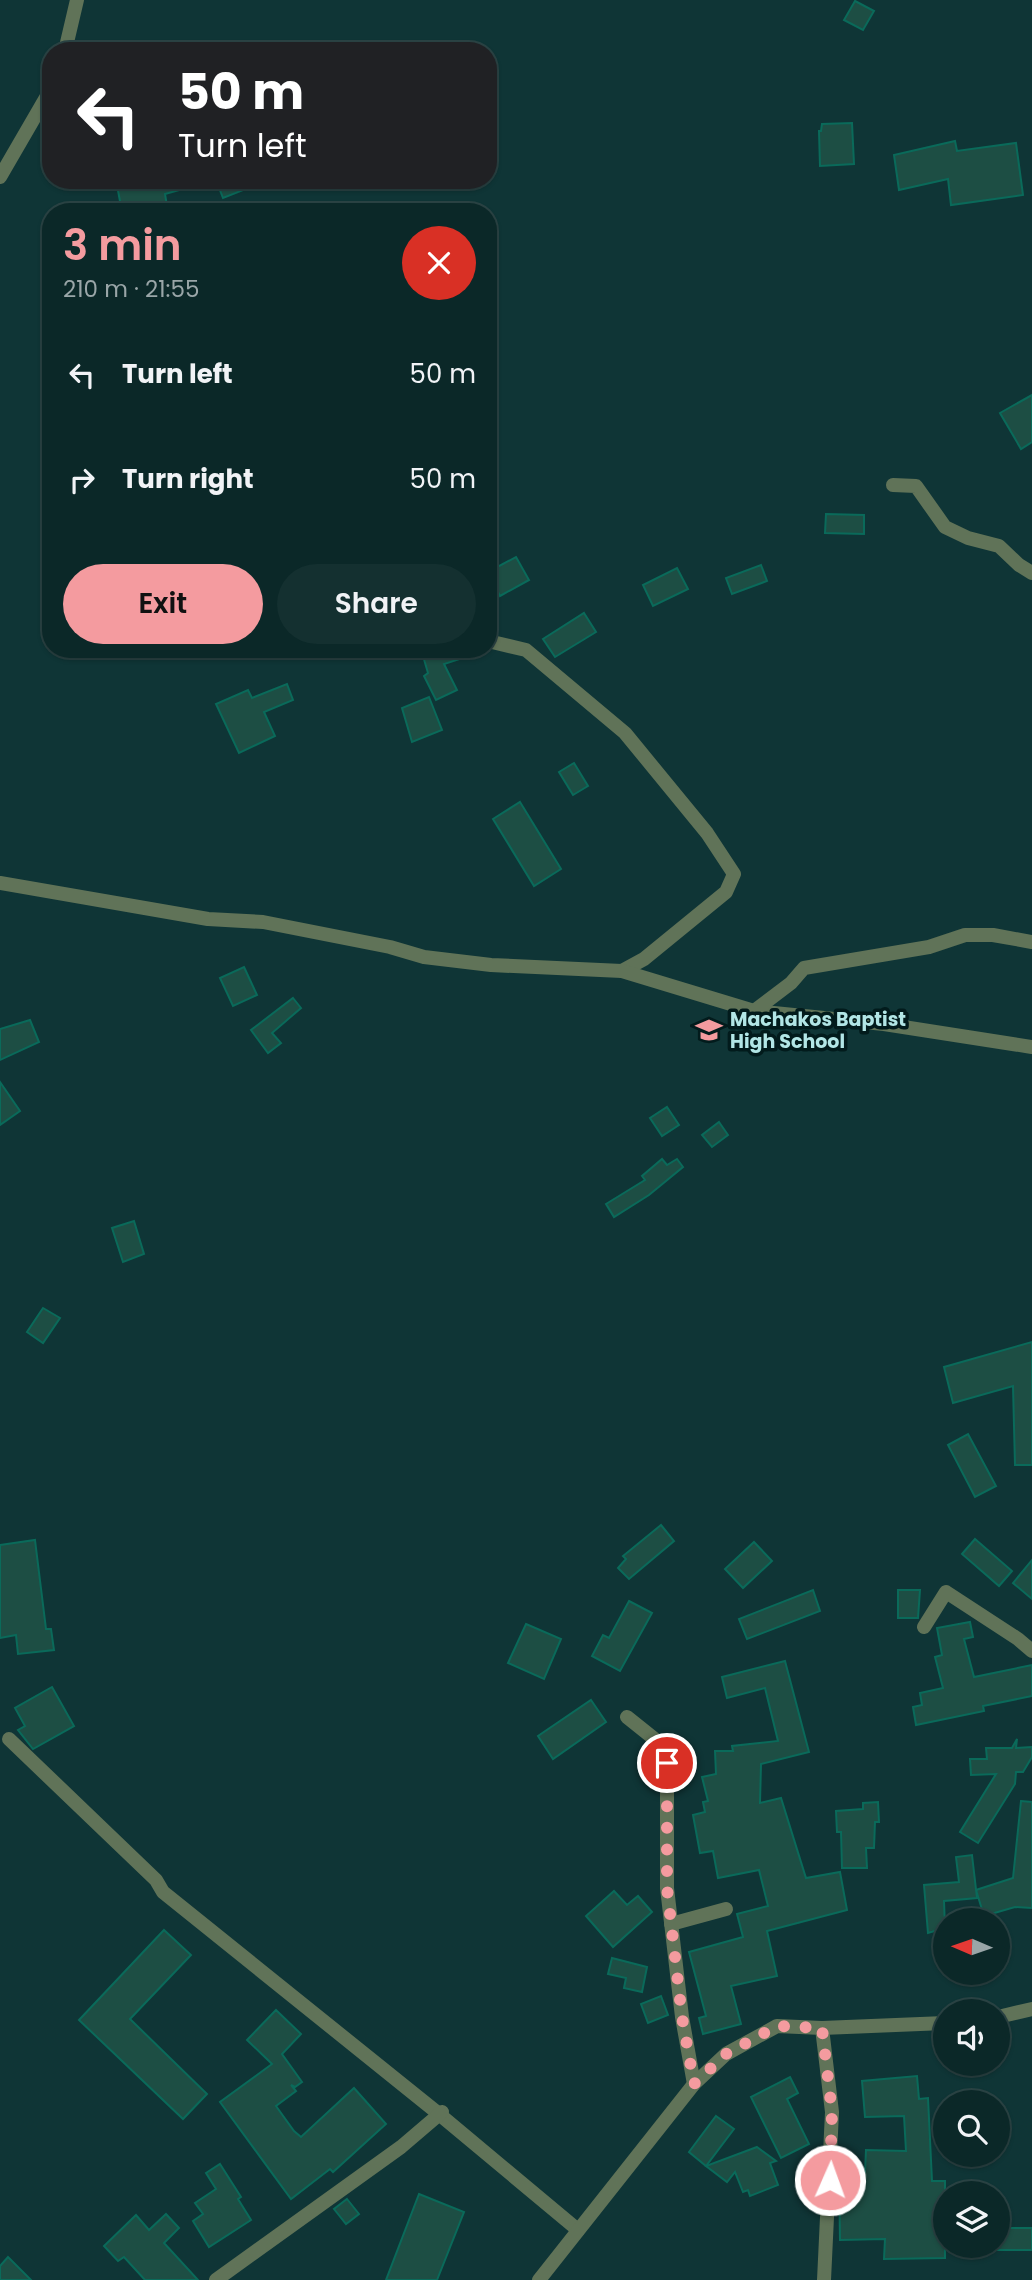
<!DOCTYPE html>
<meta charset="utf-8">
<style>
:root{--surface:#0b2828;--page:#143030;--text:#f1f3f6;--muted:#9aa6a8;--line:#2b4445;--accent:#f49b9f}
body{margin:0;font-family:Poppins,sans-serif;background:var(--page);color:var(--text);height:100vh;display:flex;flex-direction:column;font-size:26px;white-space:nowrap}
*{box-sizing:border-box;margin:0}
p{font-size:23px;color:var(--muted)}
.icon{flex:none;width:38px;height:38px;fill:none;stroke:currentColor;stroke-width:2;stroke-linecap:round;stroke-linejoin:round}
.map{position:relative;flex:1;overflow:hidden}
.details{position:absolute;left:42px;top:203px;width:455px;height:455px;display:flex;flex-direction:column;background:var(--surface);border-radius:28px;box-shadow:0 2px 5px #0004,0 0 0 2px var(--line)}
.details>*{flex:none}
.guide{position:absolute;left:42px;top:42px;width:455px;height:147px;border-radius:28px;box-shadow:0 2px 5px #0004,0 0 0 2px var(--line);background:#202124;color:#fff;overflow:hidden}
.needle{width:46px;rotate:272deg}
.tools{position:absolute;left:933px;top:1908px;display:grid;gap:14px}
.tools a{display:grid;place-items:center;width:77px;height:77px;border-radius:50%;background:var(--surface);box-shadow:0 2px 5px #0004,0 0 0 2px var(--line);font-size:35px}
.pin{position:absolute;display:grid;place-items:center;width:60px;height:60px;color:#fff;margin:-30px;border:4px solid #fff;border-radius:50%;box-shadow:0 2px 7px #0007}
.me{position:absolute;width:77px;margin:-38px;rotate:2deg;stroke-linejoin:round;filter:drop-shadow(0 0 5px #0008)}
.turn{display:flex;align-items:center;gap:24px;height:147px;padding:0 21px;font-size:32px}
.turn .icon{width:91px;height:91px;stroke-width:2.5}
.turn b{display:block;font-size:49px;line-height:60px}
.round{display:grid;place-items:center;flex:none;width:74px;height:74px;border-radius:37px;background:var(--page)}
.headline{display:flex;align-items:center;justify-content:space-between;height:119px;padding:0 21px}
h1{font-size:42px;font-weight:600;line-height:52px;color:var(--accent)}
.action{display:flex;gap:14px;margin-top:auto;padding:14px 21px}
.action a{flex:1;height:80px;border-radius:42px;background:var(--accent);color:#111;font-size:28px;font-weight:600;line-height:80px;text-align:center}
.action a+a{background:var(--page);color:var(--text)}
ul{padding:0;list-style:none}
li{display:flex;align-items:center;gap:21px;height:105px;padding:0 21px}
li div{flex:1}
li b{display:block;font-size:26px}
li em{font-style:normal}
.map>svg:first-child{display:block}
</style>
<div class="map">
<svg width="1032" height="2280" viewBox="0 0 1032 2280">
<rect width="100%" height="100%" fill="#0f3536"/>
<g fill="#1d4e44" stroke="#0a6a5a" stroke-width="2">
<path d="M855,1L874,11L863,30L844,20Z"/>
<path d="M852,123L854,164L820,166L819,131H821L822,124Z"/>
<path d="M955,141L957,151L1016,143L1023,195L951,205L948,179L899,190L894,155Z"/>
<path d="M116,180H196L197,185L165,194L168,212H122Z"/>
<path d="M216,180H266V181L223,198Z"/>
<path d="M1032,395V442L1021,449L1000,413Z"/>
<path d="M826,514L864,515V534L825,533Z"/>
<path d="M516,557L529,580L500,596L488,572Z"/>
<path d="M761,565L767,581L732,594L726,578Z"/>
<path d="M677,568L688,589L653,606L643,585Z"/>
<path d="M584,613L596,632L555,657L543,639Z"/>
<path d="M421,649H478V653L444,664L457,690L436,700L424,676L428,673Z"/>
<path d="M287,684L293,700L264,712L275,736L239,753L216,704L248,690L252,698Z"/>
<path d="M429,697L442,730L412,742L402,708Z"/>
<path d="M574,763L588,786L573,795L559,772Z"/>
<path d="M520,802L561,869L534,886L493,819Z"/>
<path d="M244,967L257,995L233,1006L220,978Z"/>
<path d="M293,998L301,1008L272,1033L281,1043L268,1053L251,1030Z"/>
<path d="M30,1020L39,1042L0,1060V1029Z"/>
<path d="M0,1082L20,1111L0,1125Z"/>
<path d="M667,1107L679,1125L662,1136L650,1118Z"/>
<path d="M719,1122L728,1135L712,1147L702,1135Z"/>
<path d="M662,1159L667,1165L677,1159L683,1167L649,1195L614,1217L606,1204L645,1180L642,1176Z"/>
<path d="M134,1221L144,1254L123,1262L112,1228Z"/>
<path d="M43,1308L60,1318L43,1343L27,1332Z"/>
<path d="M1032,1342V1465H1015L1013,1386L953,1403L944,1367Z"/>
<path d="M968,1434L996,1486L975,1497L948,1445Z"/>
<path d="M661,1525L674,1541L629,1579L618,1568L626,1559L623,1556Z"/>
<path d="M975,1539L1012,1571L999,1586L962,1554Z"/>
<path d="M35,1540L46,1629H51L54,1650L18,1654L16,1635L0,1638V1545Z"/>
<path d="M754,1542L772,1561L743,1588L725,1569Z"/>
<path d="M1032,1560V1599L1013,1583Z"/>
<path d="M813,1590L820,1611L747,1639L739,1619Z"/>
<path d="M898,1590H920L918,1618H898Z"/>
<path d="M629,1601L652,1613L620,1671L592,1656L603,1635L609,1638Z"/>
<path d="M970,1622L973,1637L964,1639L974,1677L1032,1665V1696L983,1706L984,1711L916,1725L913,1707L922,1705L920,1693L943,1688L935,1657L942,1655L937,1628Z"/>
<path d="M526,1624L561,1639L544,1679L508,1663Z"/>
<path d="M785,1661L809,1752L761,1764L760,1803L781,1798L806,1878L840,1872L847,1910L767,1931L777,1976L731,1986L741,2024L703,2034L699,2018L706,2016L689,1952L743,1937L737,1914L768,1906L759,1870L718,1878L713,1851L700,1853L693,1815L705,1812L703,1802L708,1801L702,1777L716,1774L715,1751H733L732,1746L778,1741L765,1688L727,1698L722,1677Z"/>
<path d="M52,1687L74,1726L33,1749L18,1730L25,1726L15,1708Z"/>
<path d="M591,1700L606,1722L553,1759L538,1736Z"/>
<path d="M1017,1739L1016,1748L1032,1747V1757L1023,1772H1016L1015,1784L978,1843L960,1832L996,1774L971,1775L970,1759H987L986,1748H1012Z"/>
<path d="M1021,1801L1032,1802V1908L1015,1907L984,1916L976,1890L1013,1878Z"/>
<path d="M878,1802L879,1822H875L874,1848H866L867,1868H842L841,1832H837L836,1811L863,1809V1803Z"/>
<path d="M972,1855L977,1898L944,1901L945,1928L928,1933L924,1885L959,1882L956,1857Z"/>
<path d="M614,1891L627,1905L638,1896L652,1912L613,1947L586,1916Z"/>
<path d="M164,1930L191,1955L130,2019L207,2094L183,2119L79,2020Z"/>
<path d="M612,1958L647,1967L642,1992L624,1988L626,1978L608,1974Z"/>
<path d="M661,1996L668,2015L648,2023L641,2004Z"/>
<path d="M276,2010L301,2034L282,2054L302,2082L295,2087L291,2085L296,2091L276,2106L294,2131L301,2137L354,2088L386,2124L333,2172L330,2169L291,2199L220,2102L272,2064L247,2040Z"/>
<path d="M917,2076L919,2099L928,2098L932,2181H945V2258L884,2259L885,2239L840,2240L839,2172H865L866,2150L906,2151L904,2116L865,2117L862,2081Z"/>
<path d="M790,2077L798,2093L787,2099L809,2144L781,2158L751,2097Z"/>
<path d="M716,2116L734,2129L706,2166L689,2152Z"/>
<path d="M757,2147L776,2161L770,2163L778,2185L750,2196L748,2190L743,2192L735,2172L727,2182L706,2166Z"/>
<path d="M220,2164L241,2197L238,2199L251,2220L209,2247L193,2221L203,2214L195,2203L216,2189L206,2173Z"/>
<path d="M419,2194L464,2212L437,2280H386Z"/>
<path d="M347,2199L359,2214L346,2224L334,2209Z"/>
<path d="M166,2214L179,2228L164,2243L198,2280H145L124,2257L118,2261L104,2246L136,2215L149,2230Z"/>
<rect x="998" y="2228" width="34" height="22"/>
<path d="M8,2257L31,2280H0V2266Z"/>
</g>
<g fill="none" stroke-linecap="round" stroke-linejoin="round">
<g stroke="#607358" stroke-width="14">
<path d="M65,51L77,0"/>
<path d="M0,177L51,89"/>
<path d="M893,485L916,486L945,527L968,538L999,546L1019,565L1032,573"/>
<path d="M488,641L526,650L625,733L707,833L734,874L726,892L644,959L622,971"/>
<path d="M0,883L208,919L263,922L390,947L424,957L491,965L622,971L754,1011L884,1024L1032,1047"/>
<path d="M754,1011L791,983L804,968L929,947L965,935H993L1032,942"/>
<path d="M924,1627L946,1592L1018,1639L1032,1651"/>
<path d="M627,1717L667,1749V1888L682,2017L694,2084"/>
<path d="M9,1739L156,1880L163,1892L439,2114L578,2230"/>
<path d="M671,1924L726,1909"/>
<path d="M998,2017L1032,2009"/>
<path d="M822,2028L832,2112L824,2280"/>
<path d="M216,2280L401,2147L442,2112"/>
<path d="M539,2280L694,2084L726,2054L777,2026L822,2028L945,2023"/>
</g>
</g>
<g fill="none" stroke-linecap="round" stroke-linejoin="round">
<path stroke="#f49b9f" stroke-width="12" stroke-dasharray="0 21.6" d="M667,1763V1888L682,2017L694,2084L726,2054L777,2026L822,2028L832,2112L830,2180"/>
</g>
<defs>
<symbol id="school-bare" viewBox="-9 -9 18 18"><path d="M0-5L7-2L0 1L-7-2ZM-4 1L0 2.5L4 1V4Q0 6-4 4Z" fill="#f49b9f" stroke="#021b1c" stroke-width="2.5" paint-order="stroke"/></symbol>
</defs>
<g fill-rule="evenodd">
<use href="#school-bare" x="690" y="1011" width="38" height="38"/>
</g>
<g text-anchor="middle" stroke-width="7" stroke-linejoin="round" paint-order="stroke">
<g font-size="19" font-weight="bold" fill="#b2e6e6" stroke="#021b1c" text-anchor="start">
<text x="730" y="1026">Machakos Baptist<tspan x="730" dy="22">High School</tspan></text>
</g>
</g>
</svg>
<div class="tools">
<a><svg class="needle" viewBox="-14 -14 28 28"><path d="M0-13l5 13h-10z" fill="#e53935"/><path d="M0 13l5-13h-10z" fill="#9aa6a8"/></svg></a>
<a><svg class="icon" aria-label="sound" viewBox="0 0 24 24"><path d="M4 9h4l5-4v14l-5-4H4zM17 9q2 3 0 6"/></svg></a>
<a><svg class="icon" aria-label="search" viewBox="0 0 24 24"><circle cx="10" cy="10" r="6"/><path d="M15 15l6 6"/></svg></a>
<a><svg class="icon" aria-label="layers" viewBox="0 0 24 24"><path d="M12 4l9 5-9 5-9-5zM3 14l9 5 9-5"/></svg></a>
</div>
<div class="pin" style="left:667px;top:1763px;background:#d93025"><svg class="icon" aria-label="arrive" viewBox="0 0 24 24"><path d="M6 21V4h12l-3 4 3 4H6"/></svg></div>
<svg class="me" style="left:830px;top:2180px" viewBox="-20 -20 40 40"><circle r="17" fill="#f49b9f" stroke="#fff" stroke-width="3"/><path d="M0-11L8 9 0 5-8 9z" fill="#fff"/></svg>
<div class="guide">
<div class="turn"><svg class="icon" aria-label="left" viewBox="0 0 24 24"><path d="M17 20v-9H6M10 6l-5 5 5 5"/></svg><div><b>50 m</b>Turn left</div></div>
</div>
<section class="details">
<div class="headline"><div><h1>3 min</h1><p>210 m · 21:55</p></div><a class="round" style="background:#d93025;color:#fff"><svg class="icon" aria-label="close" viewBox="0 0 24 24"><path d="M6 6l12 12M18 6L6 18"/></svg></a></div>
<ul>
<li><svg class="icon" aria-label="left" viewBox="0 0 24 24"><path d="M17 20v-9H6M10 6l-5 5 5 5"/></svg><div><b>Turn left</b></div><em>50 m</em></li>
<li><svg class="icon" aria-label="right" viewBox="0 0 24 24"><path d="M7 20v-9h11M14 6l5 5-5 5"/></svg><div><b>Turn right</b></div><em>50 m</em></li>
</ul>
<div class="action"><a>Exit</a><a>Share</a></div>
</section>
</div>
